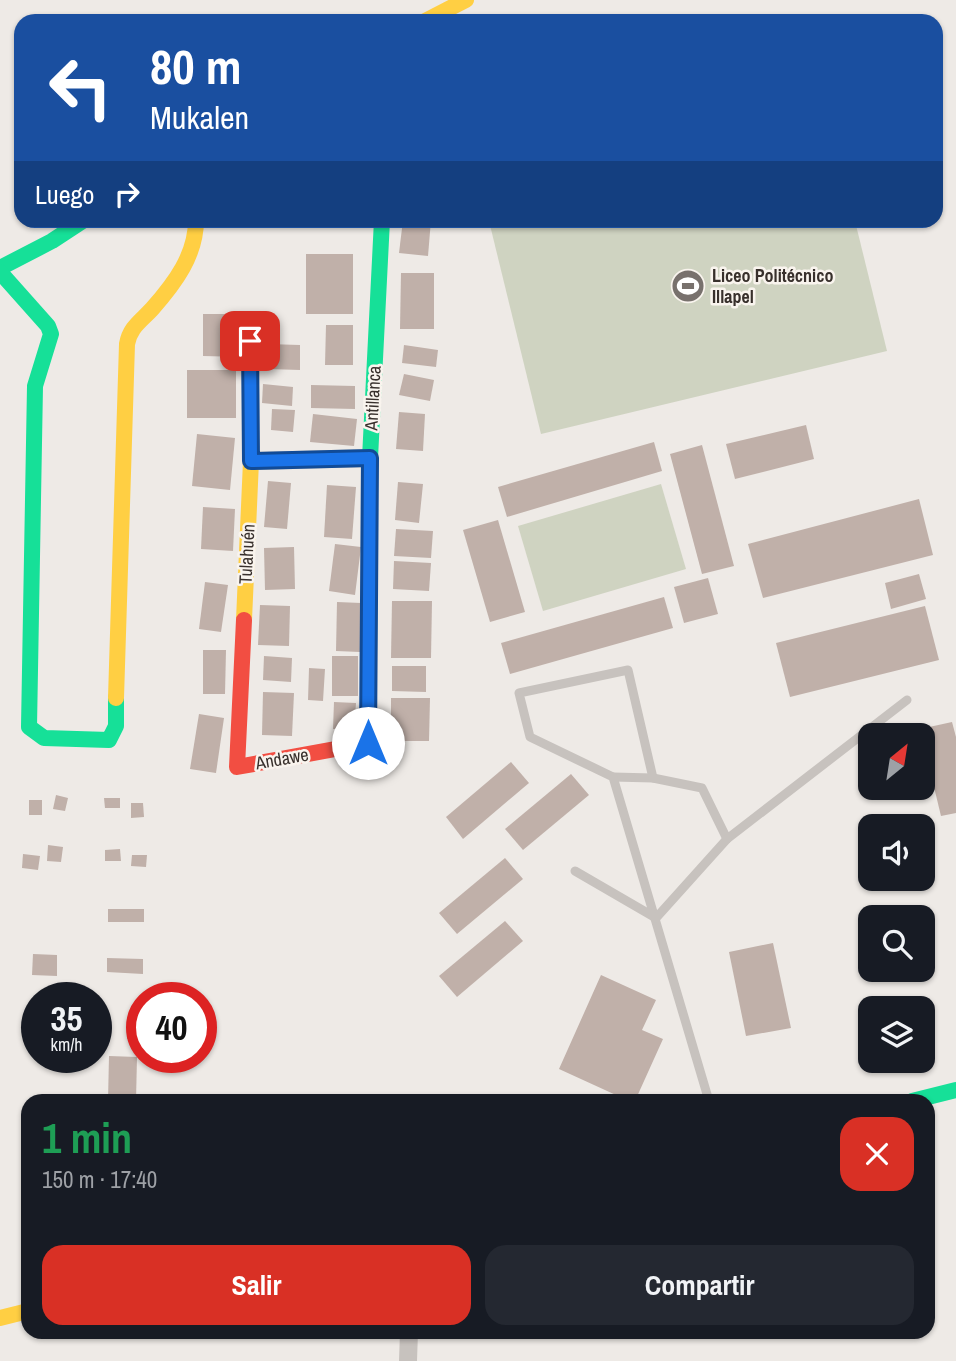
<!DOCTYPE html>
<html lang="es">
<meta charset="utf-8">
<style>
:root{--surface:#171b24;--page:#242831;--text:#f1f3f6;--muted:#9ea1a6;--accent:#d93025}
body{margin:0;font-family:"Archivo Narrow",sans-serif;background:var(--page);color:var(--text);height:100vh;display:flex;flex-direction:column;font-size:26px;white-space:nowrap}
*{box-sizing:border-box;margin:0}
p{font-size:23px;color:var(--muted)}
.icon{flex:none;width:38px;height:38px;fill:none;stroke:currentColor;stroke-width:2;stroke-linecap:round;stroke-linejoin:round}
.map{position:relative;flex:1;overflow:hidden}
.panel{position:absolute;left:21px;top:1094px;width:914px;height:245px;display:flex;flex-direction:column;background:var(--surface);border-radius:21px;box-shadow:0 2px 5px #0004}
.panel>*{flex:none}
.top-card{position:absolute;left:14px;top:14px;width:929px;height:214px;border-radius:21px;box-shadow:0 2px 5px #0004;background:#1a4fa0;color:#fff;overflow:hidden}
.needle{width:46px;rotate:30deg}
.controls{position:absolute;left:858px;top:723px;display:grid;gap:14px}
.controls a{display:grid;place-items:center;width:77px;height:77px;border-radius:14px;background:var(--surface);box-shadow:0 2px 5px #0004;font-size:35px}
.speed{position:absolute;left:21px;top:982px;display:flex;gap:14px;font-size:35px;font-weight:700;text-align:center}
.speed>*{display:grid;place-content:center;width:91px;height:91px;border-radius:50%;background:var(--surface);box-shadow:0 2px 5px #0004;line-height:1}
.speed small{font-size:18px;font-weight:400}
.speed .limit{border:10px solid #d22;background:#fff;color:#111}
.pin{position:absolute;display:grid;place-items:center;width:60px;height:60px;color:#fff;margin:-30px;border-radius:14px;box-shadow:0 4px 10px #0006}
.me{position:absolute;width:77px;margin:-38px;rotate:0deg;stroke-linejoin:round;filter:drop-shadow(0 0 5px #0008)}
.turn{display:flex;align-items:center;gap:24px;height:147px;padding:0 21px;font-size:32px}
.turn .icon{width:91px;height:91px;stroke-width:2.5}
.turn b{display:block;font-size:49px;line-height:60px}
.then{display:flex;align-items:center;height:66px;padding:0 21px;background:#0003;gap:14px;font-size:26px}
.round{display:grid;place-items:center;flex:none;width:74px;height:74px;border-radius:21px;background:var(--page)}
.overview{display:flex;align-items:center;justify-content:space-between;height:119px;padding:0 21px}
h1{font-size:42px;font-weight:700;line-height:52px;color:#1e9e55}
.action{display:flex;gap:14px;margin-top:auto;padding:14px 21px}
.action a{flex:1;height:80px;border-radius:21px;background:var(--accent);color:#fff;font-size:28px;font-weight:700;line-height:80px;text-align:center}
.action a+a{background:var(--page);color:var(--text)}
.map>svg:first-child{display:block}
</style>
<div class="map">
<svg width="956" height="1361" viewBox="0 0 956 1361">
<rect width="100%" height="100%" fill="#eeeae6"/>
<g fill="#cfd3c1">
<path d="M489,221H855L887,351L541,434Z"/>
<path d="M661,484L686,569L543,611L518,526Z"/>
</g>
<g fill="#c0b0a9">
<path d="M403,220H431L428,256L399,253Z"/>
<rect x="306" y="254" width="47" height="60"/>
<path d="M401,273H434V329H400Z"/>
<path d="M203,314H243V357L203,356Z"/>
<path d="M326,325H353V365H325Z"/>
<path d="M268,344L300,345V370L268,369Z"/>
<path d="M404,345L438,350L436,367L402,363Z"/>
<rect x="187" y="370" width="49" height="48"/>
<path d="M404,374L434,380L430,401L399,395Z"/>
<path d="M263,384L293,387L292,406L262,403Z"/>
<path d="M311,385L355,386V409L311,408Z"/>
<path d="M272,409L295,410L293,432L271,430Z"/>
<path d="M399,412L425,414L423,451L396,449Z"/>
<path d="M313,414L357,419L354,446L310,442Z"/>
<path d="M806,425L814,459L735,479L726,444Z"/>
<path d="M197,434L235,438L230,490L192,486Z"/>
<path d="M654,442L662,471L507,517L498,487Z"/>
<path d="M702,445L734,566L702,574L670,454Z"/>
<path d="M268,481L291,483L287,529L264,527Z"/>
<path d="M398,482L423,484L419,523L395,520Z"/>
<path d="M327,485L356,487L352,539L324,537Z"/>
<path d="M919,499L933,555L763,598L748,544Z"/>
<path d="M203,507L235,509L233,551L201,549Z"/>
<path d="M498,520L525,612L490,622L463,530Z"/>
<path d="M396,529L433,531L431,558L394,556Z"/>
<path d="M335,544L361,547L355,595L329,591Z"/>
<path d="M294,547L295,589L265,590L264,548Z"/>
<path d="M394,561L431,563L429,591L393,589Z"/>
<path d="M919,574L926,599L891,609L885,583Z"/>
<path d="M708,578L718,614L684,623L674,587Z"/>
<path d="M205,582L228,585L221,632L199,629Z"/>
<path d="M664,597L673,628L510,674L501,643Z"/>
<path d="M392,601H432L431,658H391Z"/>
<path d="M337,602L361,603L360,652L336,651Z"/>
<path d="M260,605L290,606L289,646L258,645Z"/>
<path d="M925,606L939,660L790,697L776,643Z"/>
<path d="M203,650H226L225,694H203Z"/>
<path d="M264,656L292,658L291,682L263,680Z"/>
<rect x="332" y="656" width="26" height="40"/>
<path d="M392,666H426V692L392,691Z"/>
<path d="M309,668L325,669L323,701L308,700Z"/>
<path d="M263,692L294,693L292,736L262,735Z"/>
<path d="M391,698H430L429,741H391Z"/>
<path d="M334,702L356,703L354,730L333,729Z"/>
<path d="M199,714L224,718L216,773L190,769Z"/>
<path d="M952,722L956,737V813L941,816L920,729Z"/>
<path d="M511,762L529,783L463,839L446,817Z"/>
<path d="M571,774L589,795L523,850L505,829Z"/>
<path d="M56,795L68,798L65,811L53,809Z"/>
<path d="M104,798H120V808H105Z"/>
<rect x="29" y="800" width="13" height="15"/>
<path d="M131,803H143L144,817L131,818Z"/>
<path d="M48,845L63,847L61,862L47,861Z"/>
<path d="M120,849L121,861H105V850Z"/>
<path d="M23,854L40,856L38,870L22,868Z"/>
<path d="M132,855H147L146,867L131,866Z"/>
<path d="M505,858L523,879L457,934L439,913Z"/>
<rect x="108" y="909" width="36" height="13"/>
<path d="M505,921L523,941L457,997L439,976Z"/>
<path d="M773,943L791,1028L746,1036L729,952Z"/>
<path d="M33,954L57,955V976L32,975Z"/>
<path d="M107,958L143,959V974L107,972Z"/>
<path d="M601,975L656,1000L642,1030L663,1039L635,1101H629L559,1069Z"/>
<path d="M127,1022H142V1057H172V1060L139,1059V1039H127Z"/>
<path d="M109,1056L137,1057L136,1101H108Z"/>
</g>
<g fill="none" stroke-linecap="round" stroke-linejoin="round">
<g stroke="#c7c2be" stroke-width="9">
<path d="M613,777L653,778L702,788L727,839L907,700"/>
<path d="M653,778L628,670L519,693L530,737L613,777L709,1101"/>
<path d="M575,871L656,918L727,839"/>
</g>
<g stroke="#c7c2be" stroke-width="18">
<path d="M251,461L370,458"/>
<path d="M408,1361L409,1332"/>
</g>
<g stroke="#16e098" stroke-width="16">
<path d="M0,268L52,241L84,220"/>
<path d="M0,272L48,326L51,334L35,386L29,727L44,738L109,740L116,726V698"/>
<path d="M369,658L370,458L382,220"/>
<path d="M912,1101L956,1090"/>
</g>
<g stroke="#ffcf43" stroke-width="16">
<path d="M425,21L466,0"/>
<path d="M244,620L251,461L250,341"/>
<path d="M116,698L127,344C130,327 141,321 152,309C175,283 196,255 196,220"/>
<path d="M0,1318L28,1311"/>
</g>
<path stroke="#f24e42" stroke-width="16" d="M244,620L237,767L368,743L369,658"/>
</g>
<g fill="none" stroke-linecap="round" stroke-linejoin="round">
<defs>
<path id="route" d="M250,341L251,461L370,458L368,743"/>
</defs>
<use href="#route" stroke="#114b97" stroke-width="18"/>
<use href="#route" stroke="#1a73e8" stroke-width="12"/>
</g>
<defs>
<symbol id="stadium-disc" viewBox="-11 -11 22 22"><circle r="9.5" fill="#78716d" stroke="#f9f4ee"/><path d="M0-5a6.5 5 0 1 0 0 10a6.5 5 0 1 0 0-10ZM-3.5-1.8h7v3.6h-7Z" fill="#fff"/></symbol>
</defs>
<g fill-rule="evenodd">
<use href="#stadium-disc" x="669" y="267" width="38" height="38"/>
</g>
<g text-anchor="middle" stroke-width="5" stroke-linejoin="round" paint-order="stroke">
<g font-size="18" font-weight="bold" fill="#38302c" stroke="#f9f4ee" text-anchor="start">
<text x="712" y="282">Liceo Politécnico<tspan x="712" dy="21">Illapel</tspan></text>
</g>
<g font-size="18" fill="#38302c" stroke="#f9f4ee">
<text transform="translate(373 398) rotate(-87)" y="6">Antillanca</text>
<text transform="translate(247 554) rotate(-87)" y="6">Tulahuén</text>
<text transform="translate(282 759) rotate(-10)" y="6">Andawe</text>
</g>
</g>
</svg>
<div class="controls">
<a><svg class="needle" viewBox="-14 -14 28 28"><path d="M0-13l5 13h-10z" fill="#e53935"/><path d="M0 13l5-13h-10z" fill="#9ea1a6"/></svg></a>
<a><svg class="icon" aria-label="sound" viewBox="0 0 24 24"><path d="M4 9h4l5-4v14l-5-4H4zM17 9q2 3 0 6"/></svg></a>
<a><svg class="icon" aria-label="search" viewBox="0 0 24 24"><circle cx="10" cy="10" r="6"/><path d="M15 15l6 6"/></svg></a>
<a><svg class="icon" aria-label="layers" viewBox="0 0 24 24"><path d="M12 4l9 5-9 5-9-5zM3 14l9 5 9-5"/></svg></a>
</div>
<div class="speed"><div>35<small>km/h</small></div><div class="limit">40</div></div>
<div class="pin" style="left:250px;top:341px;background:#d93025"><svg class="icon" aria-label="arrive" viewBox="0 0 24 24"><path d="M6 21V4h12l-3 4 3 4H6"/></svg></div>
<svg class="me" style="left:368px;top:743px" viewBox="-20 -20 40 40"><circle r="19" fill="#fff"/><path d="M0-13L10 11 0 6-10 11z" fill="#1a73e8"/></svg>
<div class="top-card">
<div class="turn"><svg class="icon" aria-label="left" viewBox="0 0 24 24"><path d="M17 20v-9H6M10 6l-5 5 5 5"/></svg><div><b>80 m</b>Mukalen</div></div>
<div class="then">Luego<svg class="icon" aria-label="right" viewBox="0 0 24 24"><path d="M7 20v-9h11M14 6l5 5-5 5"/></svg></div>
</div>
<section class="panel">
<div class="overview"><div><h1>1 min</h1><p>150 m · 17:40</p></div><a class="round" style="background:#d93025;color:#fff"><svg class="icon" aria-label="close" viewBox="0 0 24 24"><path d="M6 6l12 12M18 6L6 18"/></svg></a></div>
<div class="action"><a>Salir</a><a>Compartir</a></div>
</section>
</div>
